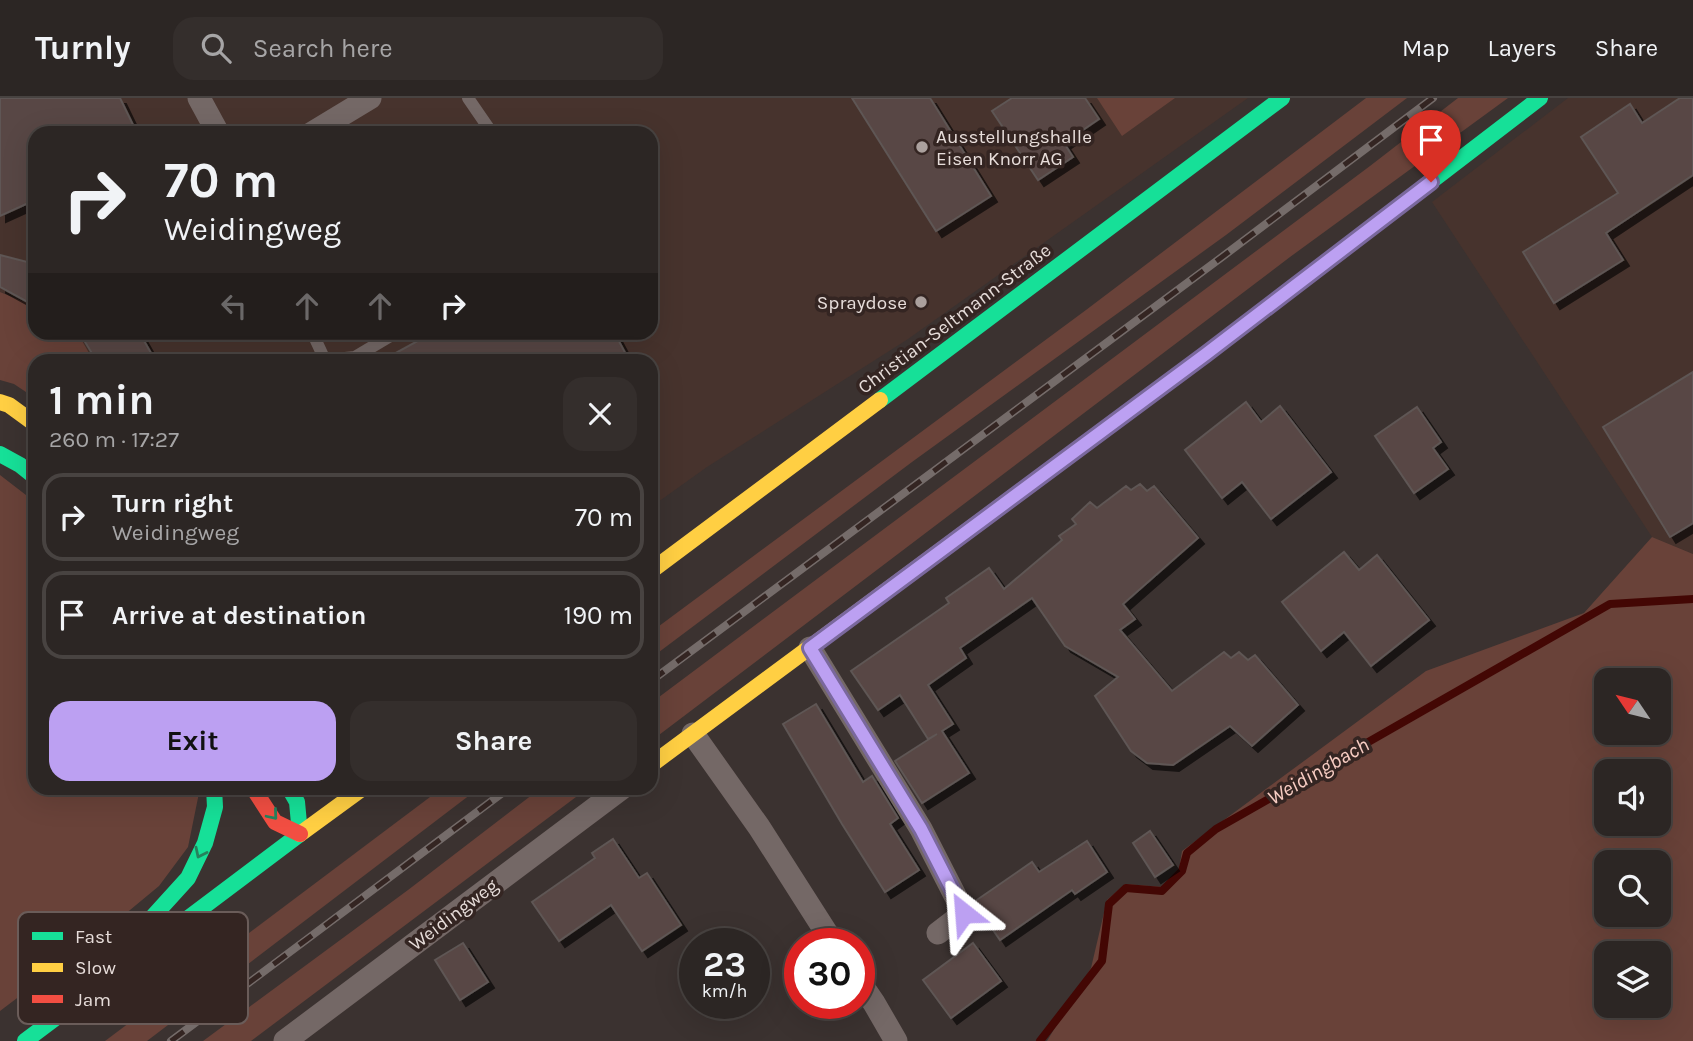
<!DOCTYPE html>
<meta charset="utf-8">
<style>
:root{--surface:#2c2624;--page:#342e2c;--text:#f1f3f6;--muted:#a6a5a6;--line:#484341;--accent:#bca0f2}
body{margin:0;font-family:Karla,sans-serif;background:var(--page);color:var(--text);height:100vh;display:flex;flex-direction:column;font-size:26px;white-space:nowrap}
*{box-sizing:border-box;margin:0}
p{font-size:23px;color:var(--muted)}
.icon{flex:none;width:38px;height:38px;fill:none;stroke:currentColor;stroke-width:2;stroke-linecap:round;stroke-linejoin:round}
.map{position:relative;flex:1;overflow:hidden}
.drawer{position:absolute;left:28px;top:256px;width:630px;height:441px;display:flex;flex-direction:column;background:var(--surface);border-radius:21px;box-shadow:0 7px 28px #0002,0 0 0 2px var(--line)}
.drawer>*{flex:none}
.guide{position:absolute;left:28px;top:28px;width:630px;height:214px;border-radius:21px;box-shadow:0 7px 28px #0002,0 0 0 2px var(--line);background:#2c2624;color:var(--text);overflow:hidden}
.needle{width:46px;rotate:305deg}
.fabs{position:absolute;left:1594px;top:570px;display:grid;gap:14px}
.fabs a{display:grid;place-items:center;width:77px;height:77px;border-radius:14px;background:var(--surface);box-shadow:0 7px 28px #0002,0 0 0 2px var(--line);font-size:35px}
.speed{position:absolute;left:679px;top:830px;display:flex;gap:14px;font-size:35px;font-weight:700;text-align:center}
.speed>*{display:grid;place-content:center;width:91px;height:91px;border-radius:50%;background:var(--surface);box-shadow:0 7px 28px #0002,0 0 0 2px var(--line);line-height:1}
.speed small{font-size:18px;font-weight:400}
.speed .limit{border:10px solid #d22;background:#fff;color:#111}
.pin{position:absolute;display:grid;place-items:center;width:60px;height:60px;color:#fff;margin:-72px -30px;border-radius:50% 50% 50% 0;rotate:-45deg;box-shadow:0 0 7px #0007}
.pin .icon{rotate:45deg}
.me{position:absolute;width:77px;margin:-38px;rotate:332deg;stroke-linejoin:round;filter:drop-shadow(0 0 5px #0008)}
.turn{display:flex;align-items:center;gap:24px;height:147px;padding:0 21px;font-size:32px}
.turn .icon{width:91px;height:91px;stroke-width:2.5}
.turn b{display:block;font-size:49px;line-height:60px}
.lanes{display:flex;align-items:center;height:66px;padding:0 21px;background:#0003;justify-content:center;gap:35px;direction:ltr}
.lanes .off{opacity:.35}
.round{display:grid;place-items:center;flex:none;width:74px;height:74px;border-radius:21px;background:var(--page)}
.summary{display:flex;align-items:center;justify-content:space-between;height:119px;padding:0 21px}
h1{font-size:42px;font-weight:700;line-height:52px}
.button{display:flex;gap:14px;margin-top:auto;padding:14px 21px}
.button a{flex:1;height:80px;border-radius:21px;background:var(--accent);color:#111;font-size:28px;font-weight:700;line-height:80px;text-align:center}
.button a+a{background:var(--page);color:var(--text)}
ul{padding:0;list-style:none}
li{display:flex;align-items:center;gap:21px;height:88px;margin:0 14px 10px;padding:0 7px;border:4px solid var(--line);border-radius:21px}
li div{flex:1}
li b{display:block;font-size:26px}
li em{font-style:normal}
header{display:flex;align-items:center;gap:42px;box-sizing:border-box;height:98px;padding:0 35px;background:var(--surface);border-bottom:2px solid var(--line)}
header strong{font-size:33px}
nav{display:flex;gap:38px;margin-inline-start:auto;font-size:24px}
.search{width:490px;height:63px;background:var(--page);display:flex;align-items:center;gap:18px;box-sizing:border-box;padding:0 24px;border-radius:21px;color:var(--muted);font-size:26px}
.map>svg:first-child{display:block}
</style>
<header>
<strong>Turnly</strong>
<div class="search"><svg class="icon" aria-label="search" viewBox="0 0 24 24"><circle cx="10" cy="10" r="6"/><path d="M15 15l6 6"/></svg>Search here</div>
<nav><a>Map</a><a>Layers</a><a>Share</a></nav>
</header>
<div class="map">
<svg width="1693" height="943" viewBox="0 0 1693 943">
<defs>
<filter id="shadow"><feDropShadow dx="6" dy="6" stdDeviation="0" flood-color="#0009"/></filter>
</defs>
<rect width="100%" height="100%" fill="#3b3230"/>
<g fill="#47332d">
<path d="M0,0H1248L908,241L707,369L651,409V262H88L65,235L651,234V35H35V208L0,194Z"/>
<path d="M1568,0H1693V456L1652,439L1432,104Z"/>
</g>
<g fill="#694239" fill-rule="evenodd">
<path d="M1097,0H1175L1122,38Z"/>
<path d="M1366,0H1407L1226,137L912,364L651,560V534L1086,212Z"/>
<path d="M1458,0H1508L1290,159L651,643V605L1370,68Z"/>
<path d="M0,194L35,208V234L72,235L81,241L93,262H35V300L14,286L0,282Z"/>
<path d="M0,377L35,404V690H200L188,749L159,788L95,841L0,913Z"/>
<path d="M1652,439L1693,456V943H1047L1091,870L1107,802L1125,786L1163,789L1179,772L1182,753L1426,573L1584,515ZM1606,583H1659V635H1606ZM1606,674H1659V726H1606ZM1606,765H1659V817H1606ZM1606,856H1659V908H1606Z"/>
<path d="M442,690H479L147,943H105Z"/>
<path d="M541,690H588L251,943H203L408,792Z"/>
</g>
<g fill="none" stroke-linecap="round" stroke-linejoin="round">
<path stroke="#430704" stroke-width="8" d="M1040,943L1102,863L1109,806L1126,790L1162,793L1182,773L1187,755L1216,731L1610,506L1693,501"/>
</g>
<g fill="#584744" stroke="#5e5654" stroke-width="2" filter="url(#shadow)">
<path d="M0,0H120L137,35H35V102L0,118Z"/>
<path d="M852,0H930L991,98L936,133Z"/>
<path d="M1012,0H1085L1099,21L1064,45L1073,59L1038,82L992,13Z"/>
<path d="M1680,0H1693V77L1606,135L1623,162L1554,205L1523,154L1618,95L1581,39L1630,6L1642,25Z"/>
<path d="M0,157L35,166V208L0,189Z"/>
<path d="M79,234H139L155,262H96Z"/>
<path d="M434,234H614L629,262H383Z"/>
<path d="M1693,274V425L1670,439L1603,329Z"/>
<path d="M1246,304L1261,324L1280,308L1331,374L1271,421L1242,384L1222,400L1185,352Z"/>
<path d="M1417,309L1441,344L1433,350L1448,371L1414,395L1375,338Z"/>
<path d="M1140,386L1147,393L1154,388L1198,440L1123,506L1135,521L1120,532L1172,593L1224,554L1231,560L1239,554L1248,562L1255,557L1298,607L1252,648L1230,628L1173,667L1147,665L1131,653L1095,598L1118,579L1065,548L1032,500L960,550L966,560L928,587L953,626L942,633L969,675L922,705L895,663L937,636L928,641L900,597L878,612L851,573L949,505L946,500L989,470L1004,491L1062,442L1059,438L1076,426L1072,421L1090,404L1097,410L1126,388L1131,392Z"/>
<path d="M1344,454L1359,472L1377,457L1429,522L1371,568L1344,534L1321,553L1282,504Z"/>
<path d="M816,606L863,684L872,678L898,720L890,726L919,772L885,794L842,726L783,626Z"/>
<path d="M1150,733L1173,767L1155,779L1133,745Z"/>
<path d="M613,741L639,780L647,775L681,827L642,853L611,807L559,843L532,804L595,760L592,755Z"/>
<path d="M1087,743L1107,774L1075,796L1072,792L1000,842L974,804L1032,764L1039,774Z"/>
<path d="M463,845L488,884L460,902L435,862Z"/>
<path d="M973,845L1001,883L951,920L923,882Z"/>
</g>
<g fill="none" stroke-linecap="round" stroke-linejoin="round">
<g stroke="#746866" stroke-width="12">
<path d="M468,0L492,35"/>
<path d="M312,234L325,262L355,259L397,234"/>
</g>
<g stroke="#746866" stroke-width="23">
<path d="M199,0L218,35"/>
<path d="M312,35L370,0"/>
<path d="M810,550L921,731L964,815L938,835"/>
<path d="M693,636L759,729L833,845"/>
<path d="M859,883L874,905L896,943"/>
<path d="M285,943L622,690"/>
</g>
<g stroke="#16e098" stroke-width="16">
<path d="M880,302L1282,0"/>
<path d="M1110,327L1206,256L1540,0"/>
<path d="M0,356L20,367L35,379"/>
<path d="M289,690L297,704L300,736"/>
<path d="M70,910L188,780L205,745L215,709L214,690"/>
<path d="M25,943L300,736"/>
</g>
<g stroke="#ffcf43" stroke-width="16">
<path d="M0,304L9,307L35,326"/>
<path d="M651,473L880,302"/>
<path d="M651,667L1110,327"/>
<path d="M300,736L363,690"/>
</g>
<path stroke="#f24e42" stroke-width="16" d="M253,690L275,724L300,736"/>
<defs>
<g id="rail">
<path d="M651,583L1222,159L1433,0"/>
<path d="M171,943L509,690"/>
</g>
</defs>
<use href="#rail" stroke="#756c6a" stroke-width="8"/>
<use href="#rail" stroke="#342522" stroke-width="5" stroke-dasharray="16" stroke-linecap="butt"/>
</g>
<defs><path id="oneway-chevron" d="M-2-3.5L2.5 0L-2 3.5" fill="none" stroke-width="1.6" stroke-linecap="round" stroke-linejoin="round" transform="scale(1.75)"/></defs>
<g stroke="#25825d">
<use href="#oneway-chevron" transform="translate(273 717) rotate(50)"/>
<use href="#oneway-chevron" transform="translate(200 755) rotate(116)"/>
</g>
<g fill="none" stroke-linecap="round" stroke-linejoin="round">
<defs>
<path id="route" d="M964,815L921,731L810,550L1206,256L1431,84"/>
</defs>
<use href="#route" stroke="#7a689d" stroke-width="18"/>
<use href="#route" stroke="#bca0f2" stroke-width="12"/>
</g>
<g fill="#aba19e" stroke="#342522" stroke-width="2.5">
<circle cx="922" cy="49" r="7"/>
<circle cx="921" cy="204" r="7"/>
</g>
<g text-anchor="middle" stroke-width="7" stroke-linejoin="round" paint-order="stroke">
<g font-size="19" fill="#e7ddda" stroke="#342522" text-anchor="start">
<text x="936" y="45">Ausstellungshalle<tspan x="936" dy="22">Eisen Knorr AG</tspan></text>
<text x="907" y="211" text-anchor="end">Spraydose</text>
</g>
<g font-size="19" fill="#e7ddda" stroke="#342522">
<text transform="translate(954 220) rotate(-37)" y="7">Christian-Seltmann-Straße</text>
<text transform="translate(453 816) rotate(-37)" y="7">Weidingweg</text>
</g>
<g font-size="21" font-style="italic" fill="#f8cdc3" stroke="#342522">
<text transform="translate(1318 673) rotate(-30)" y="7">Weidingbach</text>
</g>
</g>
<rect x="18" y="814" width="230" height="112" rx="10" fill="#342522" stroke="#6a5c59" stroke-width="2"/>
<rect x="32" y="834" width="31" height="8" fill="#16e098"/>
<rect x="32" y="865" width="31" height="9" fill="#ffcf43"/>
<rect x="32" y="897" width="31" height="8" fill="#f24e42"/>
<g font-size="19" fill="#e7ddda">
<text x="75" y="845">Fast</text>
<text x="75" y="876">Slow</text>
<text x="75" y="908">Jam</text>
</g>
</svg>
<div class="fabs">
<a><svg class="needle" viewBox="-14 -14 28 28"><path d="M0-13l5 13h-10z" fill="#e53935"/><path d="M0 13l5-13h-10z" fill="#a6a5a6"/></svg></a>
<a><svg class="icon" aria-label="sound" viewBox="0 0 24 24"><path d="M4 9h4l5-4v14l-5-4H4zM17 9q2 3 0 6"/></svg></a>
<a><svg class="icon" aria-label="search" viewBox="0 0 24 24"><circle cx="10" cy="10" r="6"/><path d="M15 15l6 6"/></svg></a>
<a><svg class="icon" aria-label="layers" viewBox="0 0 24 24"><path d="M12 4l9 5-9 5-9-5zM3 14l9 5 9-5"/></svg></a>
</div>
<div class="speed"><div>23<small>km/h</small></div><div class="limit">30</div></div>
<div class="pin" style="left:1431px;top:84px;background:#d93025"><svg class="icon" aria-label="arrive" viewBox="0 0 24 24"><path d="M6 21V4h12l-3 4 3 4H6"/></svg></div>
<svg class="me" style="left:964px;top:815px" viewBox="-20 -20 40 40"><path d="M0-17L14 15 0 8-14 15z" fill="#bca0f2" stroke="#fff" stroke-width="4"/></svg>
<div class="guide">
<div class="turn"><svg class="icon" aria-label="right" viewBox="0 0 24 24"><path d="M7 20v-9h11M14 6l5 5-5 5"/></svg><div><b>70 m</b>Weidingweg</div></div>
<div class="lanes"><svg class="icon off" aria-label="left" viewBox="0 0 24 24"><path d="M17 20v-9H6M10 6l-5 5 5 5"/></svg><svg class="icon off" aria-label="ahead" viewBox="0 0 24 24"><path d="M12 20V5M6 11l6-6 6 6"/></svg><svg class="icon off" aria-label="ahead" viewBox="0 0 24 24"><path d="M12 20V5M6 11l6-6 6 6"/></svg><svg class="icon" aria-label="right" viewBox="0 0 24 24"><path d="M7 20v-9h11M14 6l5 5-5 5"/></svg></div>
</div>
<section class="drawer">
<div class="summary"><div><h1>1 min</h1><p>260 m · 17:27</p></div><a class="round"><svg class="icon" aria-label="close" viewBox="0 0 24 24"><path d="M6 6l12 12M18 6L6 18"/></svg></a></div>
<ul>
<li><svg class="icon" aria-label="right" viewBox="0 0 24 24"><path d="M7 20v-9h11M14 6l5 5-5 5"/></svg><div><b>Turn right</b><p>Weidingweg</p></div><em>70 m</em></li>
<li><svg class="icon" aria-label="arrive" viewBox="0 0 24 24"><path d="M6 21V4h12l-3 4 3 4H6"/></svg><div><b>Arrive at destination</b></div><em>190 m</em></li>
</ul>
<div class="button"><a>Exit</a><a>Share</a></div>
</section>
</div>
